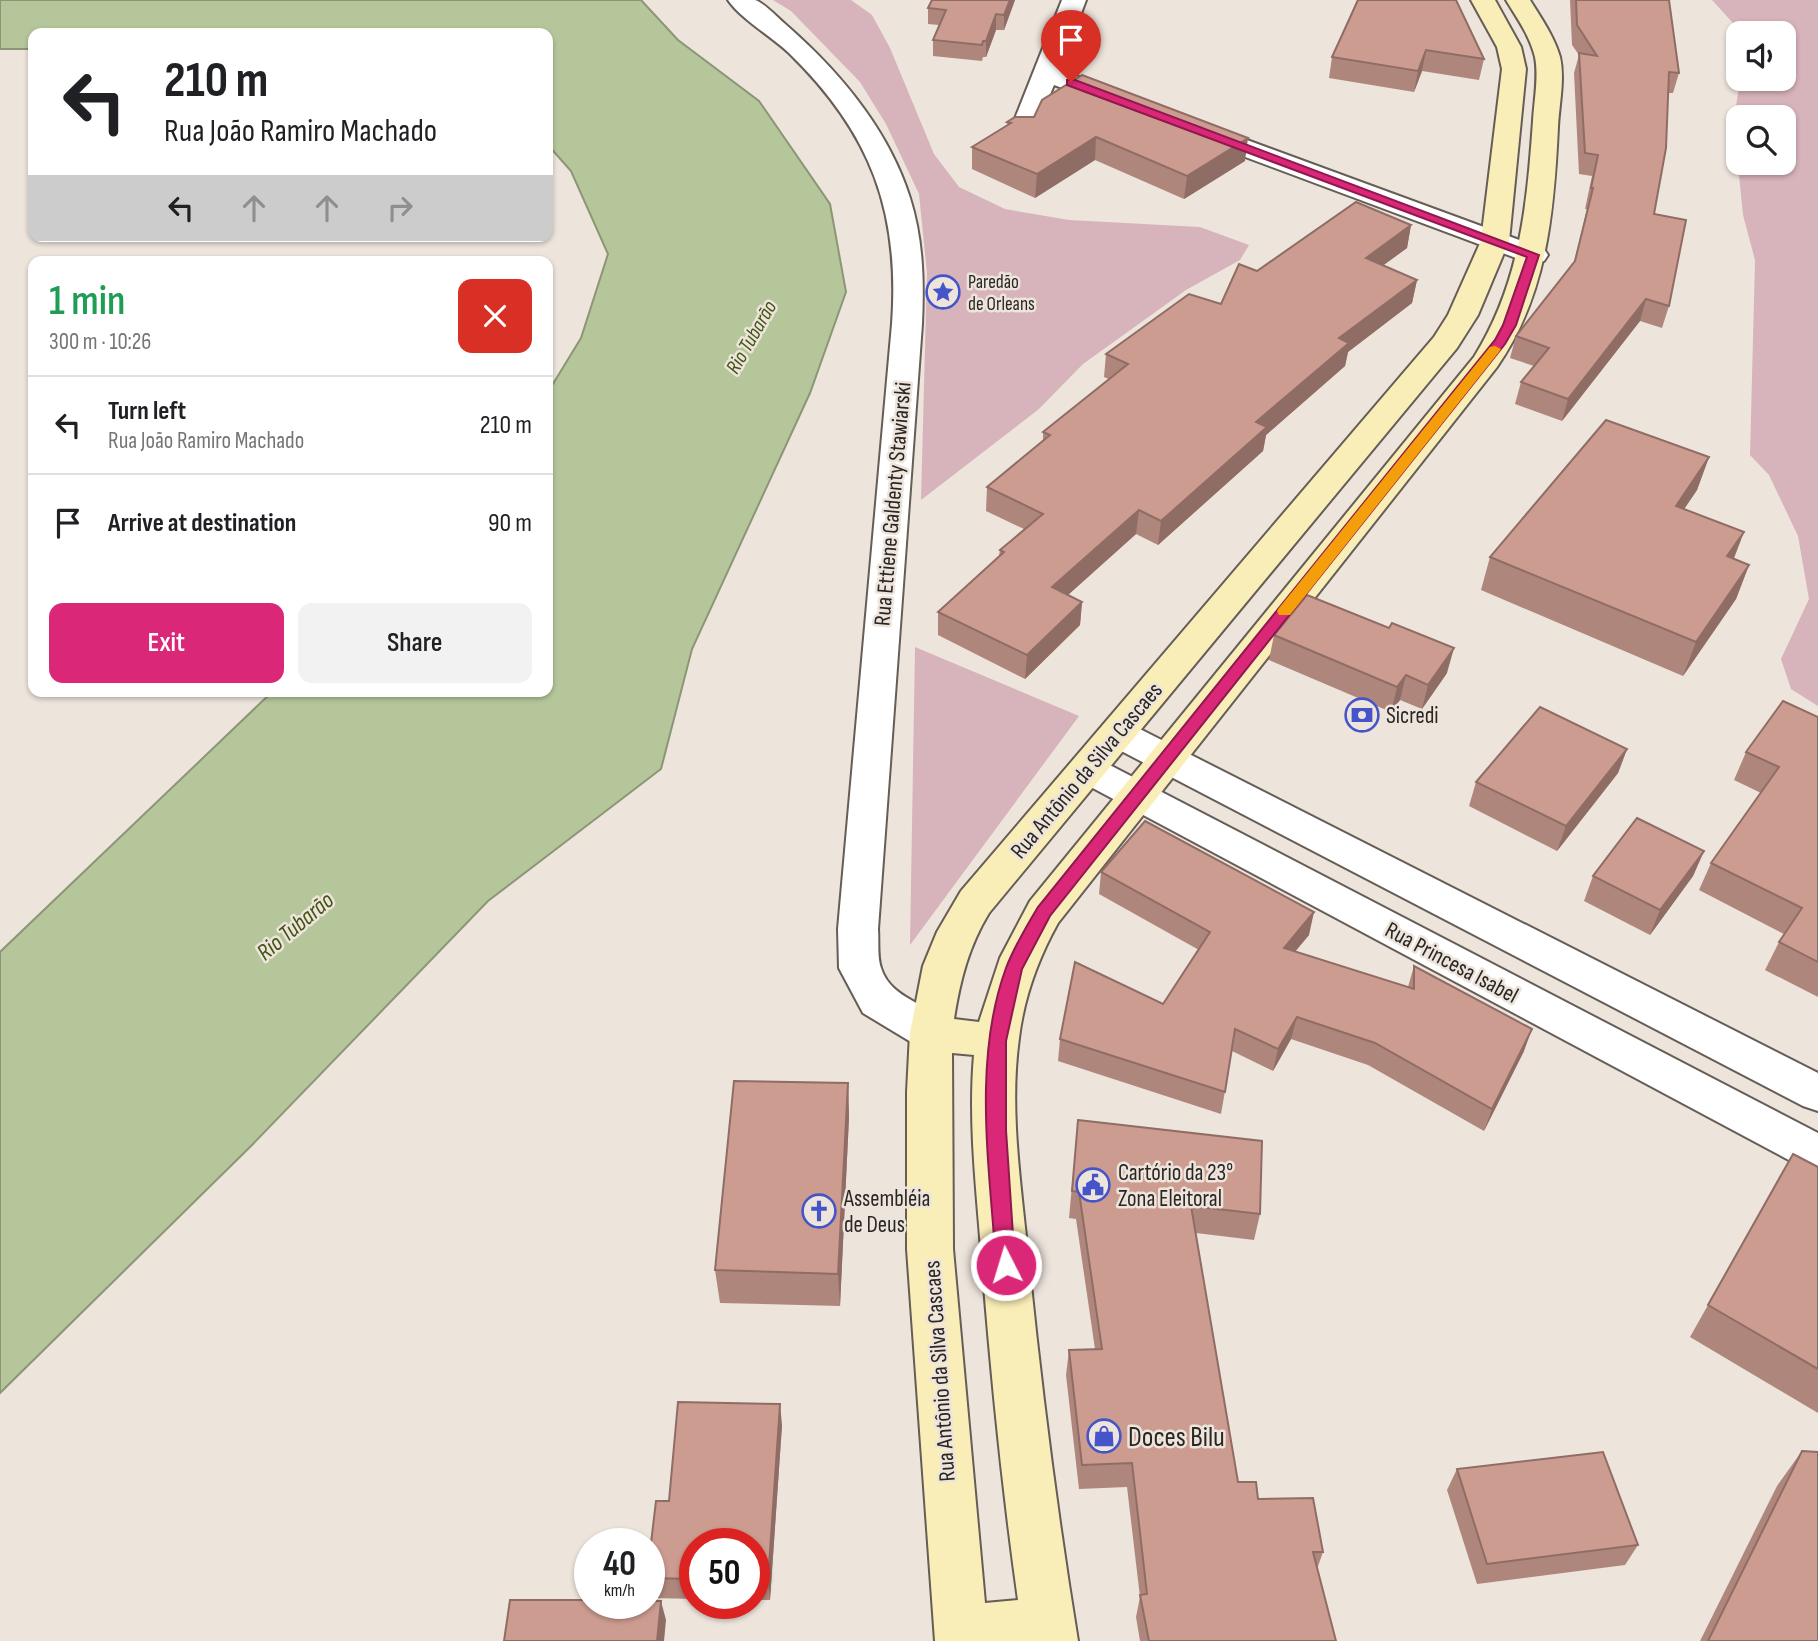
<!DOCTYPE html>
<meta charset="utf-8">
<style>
:root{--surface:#fff;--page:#f2f2f2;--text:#202124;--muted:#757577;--line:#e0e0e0;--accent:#db2777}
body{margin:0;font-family:"Sofia Sans Condensed",sans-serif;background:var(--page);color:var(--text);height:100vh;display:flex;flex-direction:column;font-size:26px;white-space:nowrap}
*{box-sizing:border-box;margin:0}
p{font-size:23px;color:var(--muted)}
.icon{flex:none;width:38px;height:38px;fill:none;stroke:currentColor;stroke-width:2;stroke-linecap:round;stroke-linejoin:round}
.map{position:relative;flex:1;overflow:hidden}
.side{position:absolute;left:28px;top:256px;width:525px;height:441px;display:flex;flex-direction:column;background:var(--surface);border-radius:14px;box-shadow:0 2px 5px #0004}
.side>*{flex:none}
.banner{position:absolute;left:28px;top:28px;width:525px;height:214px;border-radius:14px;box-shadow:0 2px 5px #0004;background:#fff;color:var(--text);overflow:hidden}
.controls{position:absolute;left:1726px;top:21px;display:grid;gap:14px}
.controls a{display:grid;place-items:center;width:70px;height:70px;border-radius:14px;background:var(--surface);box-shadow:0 2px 5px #0004;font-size:35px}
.speed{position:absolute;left:574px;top:1528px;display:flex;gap:14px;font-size:35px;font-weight:700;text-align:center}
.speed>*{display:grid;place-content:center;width:91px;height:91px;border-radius:50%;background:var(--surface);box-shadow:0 2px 5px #0004;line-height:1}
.speed small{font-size:18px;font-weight:400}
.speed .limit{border:10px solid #d22;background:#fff;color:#111}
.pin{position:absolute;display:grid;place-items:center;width:60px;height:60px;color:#fff;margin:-72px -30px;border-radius:50% 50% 50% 0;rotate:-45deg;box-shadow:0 0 7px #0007}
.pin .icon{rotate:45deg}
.me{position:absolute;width:77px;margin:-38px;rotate:355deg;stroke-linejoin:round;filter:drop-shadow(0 0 5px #0008)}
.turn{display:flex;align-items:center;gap:24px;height:147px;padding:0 21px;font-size:32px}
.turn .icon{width:91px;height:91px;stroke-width:2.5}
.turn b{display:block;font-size:49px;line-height:60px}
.lanes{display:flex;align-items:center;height:66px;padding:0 21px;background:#0003;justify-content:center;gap:35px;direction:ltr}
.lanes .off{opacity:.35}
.round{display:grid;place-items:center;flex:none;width:74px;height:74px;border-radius:14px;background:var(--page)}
.head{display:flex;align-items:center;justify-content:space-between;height:119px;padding:0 21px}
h1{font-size:42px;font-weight:600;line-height:52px;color:#1e9e55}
.button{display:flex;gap:14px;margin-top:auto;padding:14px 21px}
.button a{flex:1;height:80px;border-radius:14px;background:var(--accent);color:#fff;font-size:28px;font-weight:600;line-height:80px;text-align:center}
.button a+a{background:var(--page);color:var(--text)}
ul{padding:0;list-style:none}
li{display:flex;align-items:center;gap:21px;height:98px;padding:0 21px;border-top:2px solid var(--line)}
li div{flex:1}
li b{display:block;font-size:26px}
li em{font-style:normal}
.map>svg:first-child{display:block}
</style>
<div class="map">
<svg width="1818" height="1641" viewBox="0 0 1818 1641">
<rect width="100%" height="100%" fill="#ede4dc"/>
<g fill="#d7b3bb" fill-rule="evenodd">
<path d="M773,0H851L872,15L890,48L934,154L959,187L1005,209L1069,220L1200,227L1249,245L1240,260L1186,290L1083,364L1039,409L921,500L927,273L919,194L886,124L860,82L791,11Z"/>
<path d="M1712,0H1818V706L1791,689L1781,659L1809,599L1798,536L1769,475L1750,455L1755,260L1743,215L1739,175L1732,135L1740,79H1783V33H1738V36L1732,22ZM1738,117H1783V163H1738Z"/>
<path d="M915,647L1079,716L910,945Z"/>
</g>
<path fill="#b6c69b" stroke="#8c9677" stroke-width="2" d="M0,0H641L678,40L759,101L830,204L846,292L810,393L692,649L661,769L488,901L252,1145L0,1393V952L273,691H548V392L581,338L608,254L571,171L548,145V33H33V49H0Z"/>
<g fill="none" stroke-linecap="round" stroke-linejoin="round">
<defs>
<g id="minor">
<path d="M728,0C736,0 748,0 755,0C764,3 776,16 784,23C838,70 888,128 910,198C923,239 924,281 922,324L878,929C879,941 877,957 881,968C892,1003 937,1003 952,1033L946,1045L931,1050L916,1045L863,1013L839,968L838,929L892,324C900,211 871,133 789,53C771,36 741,19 728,0Z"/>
<path d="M1062,0H1086L1060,70L1127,95L1131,100L1127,105L1118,108L1054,85L1032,137L1023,139L1014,137L1010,131Z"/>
<path d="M1198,122L1544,249L1548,255L1544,261L1534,263L1524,261L1189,136L1185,130L1189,124Z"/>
<path d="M1117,720L1130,724L1818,1073V1111L1803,1106L1104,742L1099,733L1104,724Z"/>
<path d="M1087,756L1100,760L1818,1133V1173L1802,1167L1074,778L1068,769L1074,760Z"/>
</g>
<path id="secondary" d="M1471,0H1495L1521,47L1526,69L1509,241L1478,315L1457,348L989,913C969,946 960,980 954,1019L979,1022L1000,958L1030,901L1474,357C1520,283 1527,206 1533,121C1534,101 1539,77 1535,57C1530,36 1517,18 1506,0H1530C1541,18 1554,36 1560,57C1565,79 1559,105 1558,127C1554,212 1547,295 1497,367L1058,923C1038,959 1024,997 1019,1038C1009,1110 1021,1184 1028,1256C1041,1385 1057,1513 1078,1641H935L907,1249V1092L910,1033L923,966L937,932L961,891L1434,337L1448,315L1481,241L1502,69L1497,47ZM952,1053L974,1055C968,1124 977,1194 982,1262C991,1375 1002,1487 1018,1600L985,1603L953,1249Z"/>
</defs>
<use href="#minor" stroke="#655d56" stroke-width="4"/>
<use href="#secondary" stroke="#655d56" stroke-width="4"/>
<use href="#minor" fill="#fff" fill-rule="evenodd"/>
<use href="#secondary" fill="#faeeb8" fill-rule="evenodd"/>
</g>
<g fill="#af867c">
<path d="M932,0H1015L1004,30H996L986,57H983L982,61L933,56V40L939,25L928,24V8Z"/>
<path d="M1357,0L1484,59L1479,80L1422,71L1414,92L1329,78L1332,57Z"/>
<path d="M1570,0H1669L1679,73L1673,93H1668L1654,214L1669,306L1662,328L1640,321L1562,421L1515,404L1521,382L1534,366L1510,358L1516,336L1574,262L1587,209H1585L1592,176L1579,174L1574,73L1579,55L1572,45Z"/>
<path d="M1007,122L1245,161L1184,199L1095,160L1035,198L972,169V147L1007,126Z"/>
<path d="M1411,225L1407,248L1383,265L1417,280L1412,303L1348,352L1345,366L1266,435L1263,451L1158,545L1136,534L1068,595L1082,602L1080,625L1025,679L938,635V612L999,556L1000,550L1024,529L986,511L987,487L1043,440V432L1109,379L1104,377L1106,354L1221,304L1257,271Z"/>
<path d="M1709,457L1697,490L1684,509L1734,559L1749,565L1736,599L1683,676L1481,590L1490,557Z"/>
<path d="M1274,635L1447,673L1422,709L1400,700L1391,712L1269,660Z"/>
<path d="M1818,717V997L1765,970L1779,942L1784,934L1699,890L1711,863L1761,793L1734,780L1746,752Z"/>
<path d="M1627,749L1618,773L1557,851L1469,806L1476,782Z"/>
<path d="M1704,851L1693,876L1650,935L1584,901L1593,876Z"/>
<path d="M1101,872L1309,935L1295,951L1408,987L1414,966L1524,1051L1484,1131L1368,1065L1291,1039L1273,1071L1232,1051L1221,1114L1058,1061L1060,1039L1163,1004L1199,950L1099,894Z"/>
<path d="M848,1083L849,1117L840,1306L720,1303L715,1270Z"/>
<path d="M1078,1120L1260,1214L1254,1240L1196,1233L1238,1482L1323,1552L1317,1569L1336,1641H1140L1136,1617L1140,1597L1127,1487L1079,1489L1066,1375L1069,1350L1095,1349L1076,1219L1069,1218Z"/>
<path d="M1793,1154L1818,1167V1413L1690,1337Z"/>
<path d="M782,1425L770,1600H754V1544H695V1599L652,1598L649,1587V1560L669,1501Z"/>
<path d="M1802,1451L1818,1641H1700L1777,1486Z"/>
<path d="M1457,1469L1638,1545L1625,1565L1477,1584L1447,1490Z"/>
</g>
<g fill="#8f6d65">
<path d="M1010,0H1015L1004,30V15Z"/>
<path d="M996,14V30L986,57V41Z"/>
<path d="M1426,50L1422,71L1414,92L1418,71Z"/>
<path d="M1096,137L1095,160L1035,198L1037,174Z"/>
<path d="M1248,138L1245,161L1184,199L1187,176Z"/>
<path d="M1411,225L1407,248L1362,281L1366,258Z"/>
<path d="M1417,280L1412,303L1348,352L1345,366L1266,435L1263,451L1158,545L1161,521L1256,422L1339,338Z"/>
<path d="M1646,299L1640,321L1562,421L1568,399Z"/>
<path d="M1709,457L1697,490L1664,539L1676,506Z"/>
<path d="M1139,510L1136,534L1050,611L1052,587Z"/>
<path d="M1744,532L1731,566L1727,556Z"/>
<path d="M1749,565L1736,599L1683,676L1696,642Z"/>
<path d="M1082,602L1080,625L1025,679L1027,655Z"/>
<path d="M1454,648L1447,673L1422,709L1428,685Z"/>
<path d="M1406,675L1400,700L1391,712L1397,687Z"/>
<path d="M1627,749L1618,773L1557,851L1566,826Z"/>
<path d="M1704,851L1693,876L1650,935L1660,910Z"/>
<path d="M1314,912L1309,935L1280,970L1284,948Z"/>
<path d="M1297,1017L1291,1039L1273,1071L1278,1049Z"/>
<path d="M1532,1029L1524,1051L1484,1131L1492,1109Z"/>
<path d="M848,1083L849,1117L840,1306L838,1274Z"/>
<path d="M780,1404L782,1425L770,1600L768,1581Z"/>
<path d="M661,1601L666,1620L664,1641H657Z"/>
</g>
<g fill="#cc9c90" stroke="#8f6d65" stroke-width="2">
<path d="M932,0H1010L1004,15L996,14L986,41H983L982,45L933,40L946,10L928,8Z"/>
<path d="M1358,0H1456L1484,59L1426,50L1418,71L1332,57Z"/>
<path d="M1576,0H1669L1679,73L1669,72L1666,148L1654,214L1686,220L1669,306L1646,299L1568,399L1521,382L1549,348L1516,336L1575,261L1593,188H1591L1598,155L1585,153L1579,53L1597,56L1577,25Z"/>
<path d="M1082,75L1248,138L1187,176L1096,137L1037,174L972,147L1011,123L1007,122L1015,117H1034L1042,100Z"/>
<path d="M1356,202L1411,225L1366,258L1417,280L1339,338L1349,343L1256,422L1267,427L1161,521L1139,510L1052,587L1082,602L1027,655L938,612L1004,552L1000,550L1043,514L987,487L1050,435L1043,432L1128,364L1106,354L1189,294L1221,304L1239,264L1257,271Z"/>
<path d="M1606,420L1709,457L1676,506L1744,532L1727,556L1749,565L1696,642L1490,557Z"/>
<path d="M1307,595L1389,628L1392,623L1454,648L1428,685L1406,675L1397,687L1274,635Z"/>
<path d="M1783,701L1818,717V962L1779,942L1802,908L1711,863L1779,767L1746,752Z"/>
<path d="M1540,707L1627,749L1566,826L1476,782Z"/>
<path d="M1637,818L1704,851L1660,910L1593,876Z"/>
<path d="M1145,821L1314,912L1284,948L1414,989V966L1532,1029L1492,1109L1375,1043L1297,1017L1278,1049L1235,1029L1225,1092L1060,1039L1075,962L1163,1004L1210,932L1101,872Z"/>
<path d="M734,1081L848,1083L838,1274L715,1270Z"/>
<path d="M1078,1120L1262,1141L1260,1214L1191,1206L1238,1482H1256L1258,1499L1313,1498L1323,1552H1313L1336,1641H1149L1140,1595L1147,1594L1132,1463L1082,1465L1069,1350L1102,1349L1079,1192L1072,1191Z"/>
<path d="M1793,1154L1818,1167V1369L1708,1305Z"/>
<path d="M678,1402L780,1404L768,1581L754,1580V1544H695V1579L649,1578V1560L656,1501H669Z"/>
<path d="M1802,1451L1818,1452V1641H1708Z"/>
<path d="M1603,1452L1638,1545L1487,1564L1457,1469Z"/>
<path d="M510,1600H590V1603H649V1601H661L657,1641H504Z"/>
</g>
<path fill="#db2777" stroke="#8e194d" stroke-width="2" d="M1067,80H1075L1539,255L1516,325L1505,344L1050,916L1022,969L1006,1041V1130L1015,1265L1012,1271L1006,1273L999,1271L996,1265C990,1168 972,1061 1006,968C1014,947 1026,927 1038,907L1495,340L1503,325L1527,257L1067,85Z"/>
<path fill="#f59e0b" d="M1495,346L1501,349L1499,352L1290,615H1279L1277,611L1279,608L1490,347Z"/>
<defs>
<symbol id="sight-ring" viewBox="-11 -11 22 22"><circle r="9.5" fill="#ede4dc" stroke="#4554c8" stroke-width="1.5"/><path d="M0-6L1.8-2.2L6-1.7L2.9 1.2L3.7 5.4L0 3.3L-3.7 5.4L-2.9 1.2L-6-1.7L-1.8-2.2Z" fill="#4554c8"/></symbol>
<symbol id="bank-ring" viewBox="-11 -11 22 22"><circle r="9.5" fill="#ede4dc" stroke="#4554c8" stroke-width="1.5"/><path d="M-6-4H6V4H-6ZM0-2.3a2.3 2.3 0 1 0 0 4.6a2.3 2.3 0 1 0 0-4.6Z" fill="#4554c8"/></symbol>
<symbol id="civic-ring" viewBox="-11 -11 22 22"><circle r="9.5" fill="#ede4dc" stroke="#4554c8" stroke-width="1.5"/><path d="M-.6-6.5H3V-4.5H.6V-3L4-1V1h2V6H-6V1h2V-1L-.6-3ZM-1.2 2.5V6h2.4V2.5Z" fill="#4554c8"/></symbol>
<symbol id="church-ring" viewBox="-11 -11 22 22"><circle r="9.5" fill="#ede4dc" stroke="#4554c8" stroke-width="1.5"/><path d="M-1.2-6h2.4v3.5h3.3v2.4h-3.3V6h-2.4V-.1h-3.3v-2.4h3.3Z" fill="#4554c8"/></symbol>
<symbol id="shop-ring" viewBox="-11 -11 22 22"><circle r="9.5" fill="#ede4dc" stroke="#4554c8" stroke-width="1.5"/><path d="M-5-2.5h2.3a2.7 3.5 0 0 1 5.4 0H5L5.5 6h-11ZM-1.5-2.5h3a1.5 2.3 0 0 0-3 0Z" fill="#4554c8"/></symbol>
</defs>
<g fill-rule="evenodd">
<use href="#sight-ring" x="924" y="273" width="38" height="38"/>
<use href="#bank-ring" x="1343" y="696" width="38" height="38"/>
<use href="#civic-ring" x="1074" y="1166" width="38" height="38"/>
<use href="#church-ring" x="800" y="1192" width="38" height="38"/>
<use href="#shop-ring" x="1085" y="1417" width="38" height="38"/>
</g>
<g text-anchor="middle" stroke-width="5" stroke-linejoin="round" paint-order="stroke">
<g font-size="19" fill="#292623" stroke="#ede4dc" text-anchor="start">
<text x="968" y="288">Paredão<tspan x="968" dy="22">de Orleans</tspan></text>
</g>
<g font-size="21" font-style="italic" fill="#435514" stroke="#ede4dc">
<text transform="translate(751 337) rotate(-60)" y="7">Rio Tubarão</text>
</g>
<g font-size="23" fill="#292623" stroke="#ede4dc">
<text transform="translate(892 504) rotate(-85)" y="8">Rua Ettiene Galdenty Stawiarski</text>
<text transform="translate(1086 770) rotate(-50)" y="8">Rua Antônio da Silva Cascaes</text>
<text transform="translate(1452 962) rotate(28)" y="8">Rua Princesa Isabel</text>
<text transform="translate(939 1371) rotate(-94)" y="8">Rua Antônio da Silva Cascaes</text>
</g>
<g font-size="23" fill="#292623" stroke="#ede4dc" text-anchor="start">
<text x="1386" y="723">Sicredi</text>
<text x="1118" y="1180">Cartório da 23°<tspan x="1118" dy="26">Zona Eleitoral</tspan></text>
<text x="844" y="1206">Assembléia<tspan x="844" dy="26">de Deus</tspan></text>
</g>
<g font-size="24" font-style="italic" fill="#435514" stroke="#ede4dc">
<text transform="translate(295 926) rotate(-40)" y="8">Rio Tubarão</text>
</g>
<g font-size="28" fill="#292623" stroke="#ede4dc" text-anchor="start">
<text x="1128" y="1446">Doces Bilu</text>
</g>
</g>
</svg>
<div class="controls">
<a><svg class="icon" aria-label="sound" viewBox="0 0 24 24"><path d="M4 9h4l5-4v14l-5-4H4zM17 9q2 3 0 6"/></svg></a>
<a><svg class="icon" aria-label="search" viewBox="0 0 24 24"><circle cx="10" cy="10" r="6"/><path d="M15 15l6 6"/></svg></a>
</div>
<div class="speed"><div>40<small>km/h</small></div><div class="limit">50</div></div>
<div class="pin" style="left:1071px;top:82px;background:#d93025"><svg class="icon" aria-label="arrive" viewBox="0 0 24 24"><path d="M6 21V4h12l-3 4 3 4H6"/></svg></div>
<svg class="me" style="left:1006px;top:1265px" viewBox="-20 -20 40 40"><circle r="17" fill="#db2777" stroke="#fff" stroke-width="3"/><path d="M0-11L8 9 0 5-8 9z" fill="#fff"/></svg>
<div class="banner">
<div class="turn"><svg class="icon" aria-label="left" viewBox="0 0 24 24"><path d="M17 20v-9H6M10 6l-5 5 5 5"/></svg><div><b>210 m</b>Rua João Ramiro Machado</div></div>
<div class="lanes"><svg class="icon" aria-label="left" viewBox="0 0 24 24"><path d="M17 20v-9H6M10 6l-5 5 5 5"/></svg><svg class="icon off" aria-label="ahead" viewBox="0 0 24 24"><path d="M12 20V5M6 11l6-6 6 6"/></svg><svg class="icon off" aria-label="ahead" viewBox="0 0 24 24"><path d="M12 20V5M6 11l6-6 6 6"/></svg><svg class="icon off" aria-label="right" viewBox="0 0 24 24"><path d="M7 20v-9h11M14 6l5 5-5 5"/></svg></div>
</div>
<section class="side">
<div class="head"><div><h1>1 min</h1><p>300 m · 10:26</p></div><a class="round" style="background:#d93025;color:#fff"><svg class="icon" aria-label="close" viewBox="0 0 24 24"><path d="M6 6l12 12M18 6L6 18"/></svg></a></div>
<ul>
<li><svg class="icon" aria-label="left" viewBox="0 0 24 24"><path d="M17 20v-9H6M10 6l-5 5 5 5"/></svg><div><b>Turn left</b><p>Rua João Ramiro Machado</p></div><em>210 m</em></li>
<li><svg class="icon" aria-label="arrive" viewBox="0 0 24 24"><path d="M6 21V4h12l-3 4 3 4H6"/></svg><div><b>Arrive at destination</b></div><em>90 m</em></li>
</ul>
<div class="button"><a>Exit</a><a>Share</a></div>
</section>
</div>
